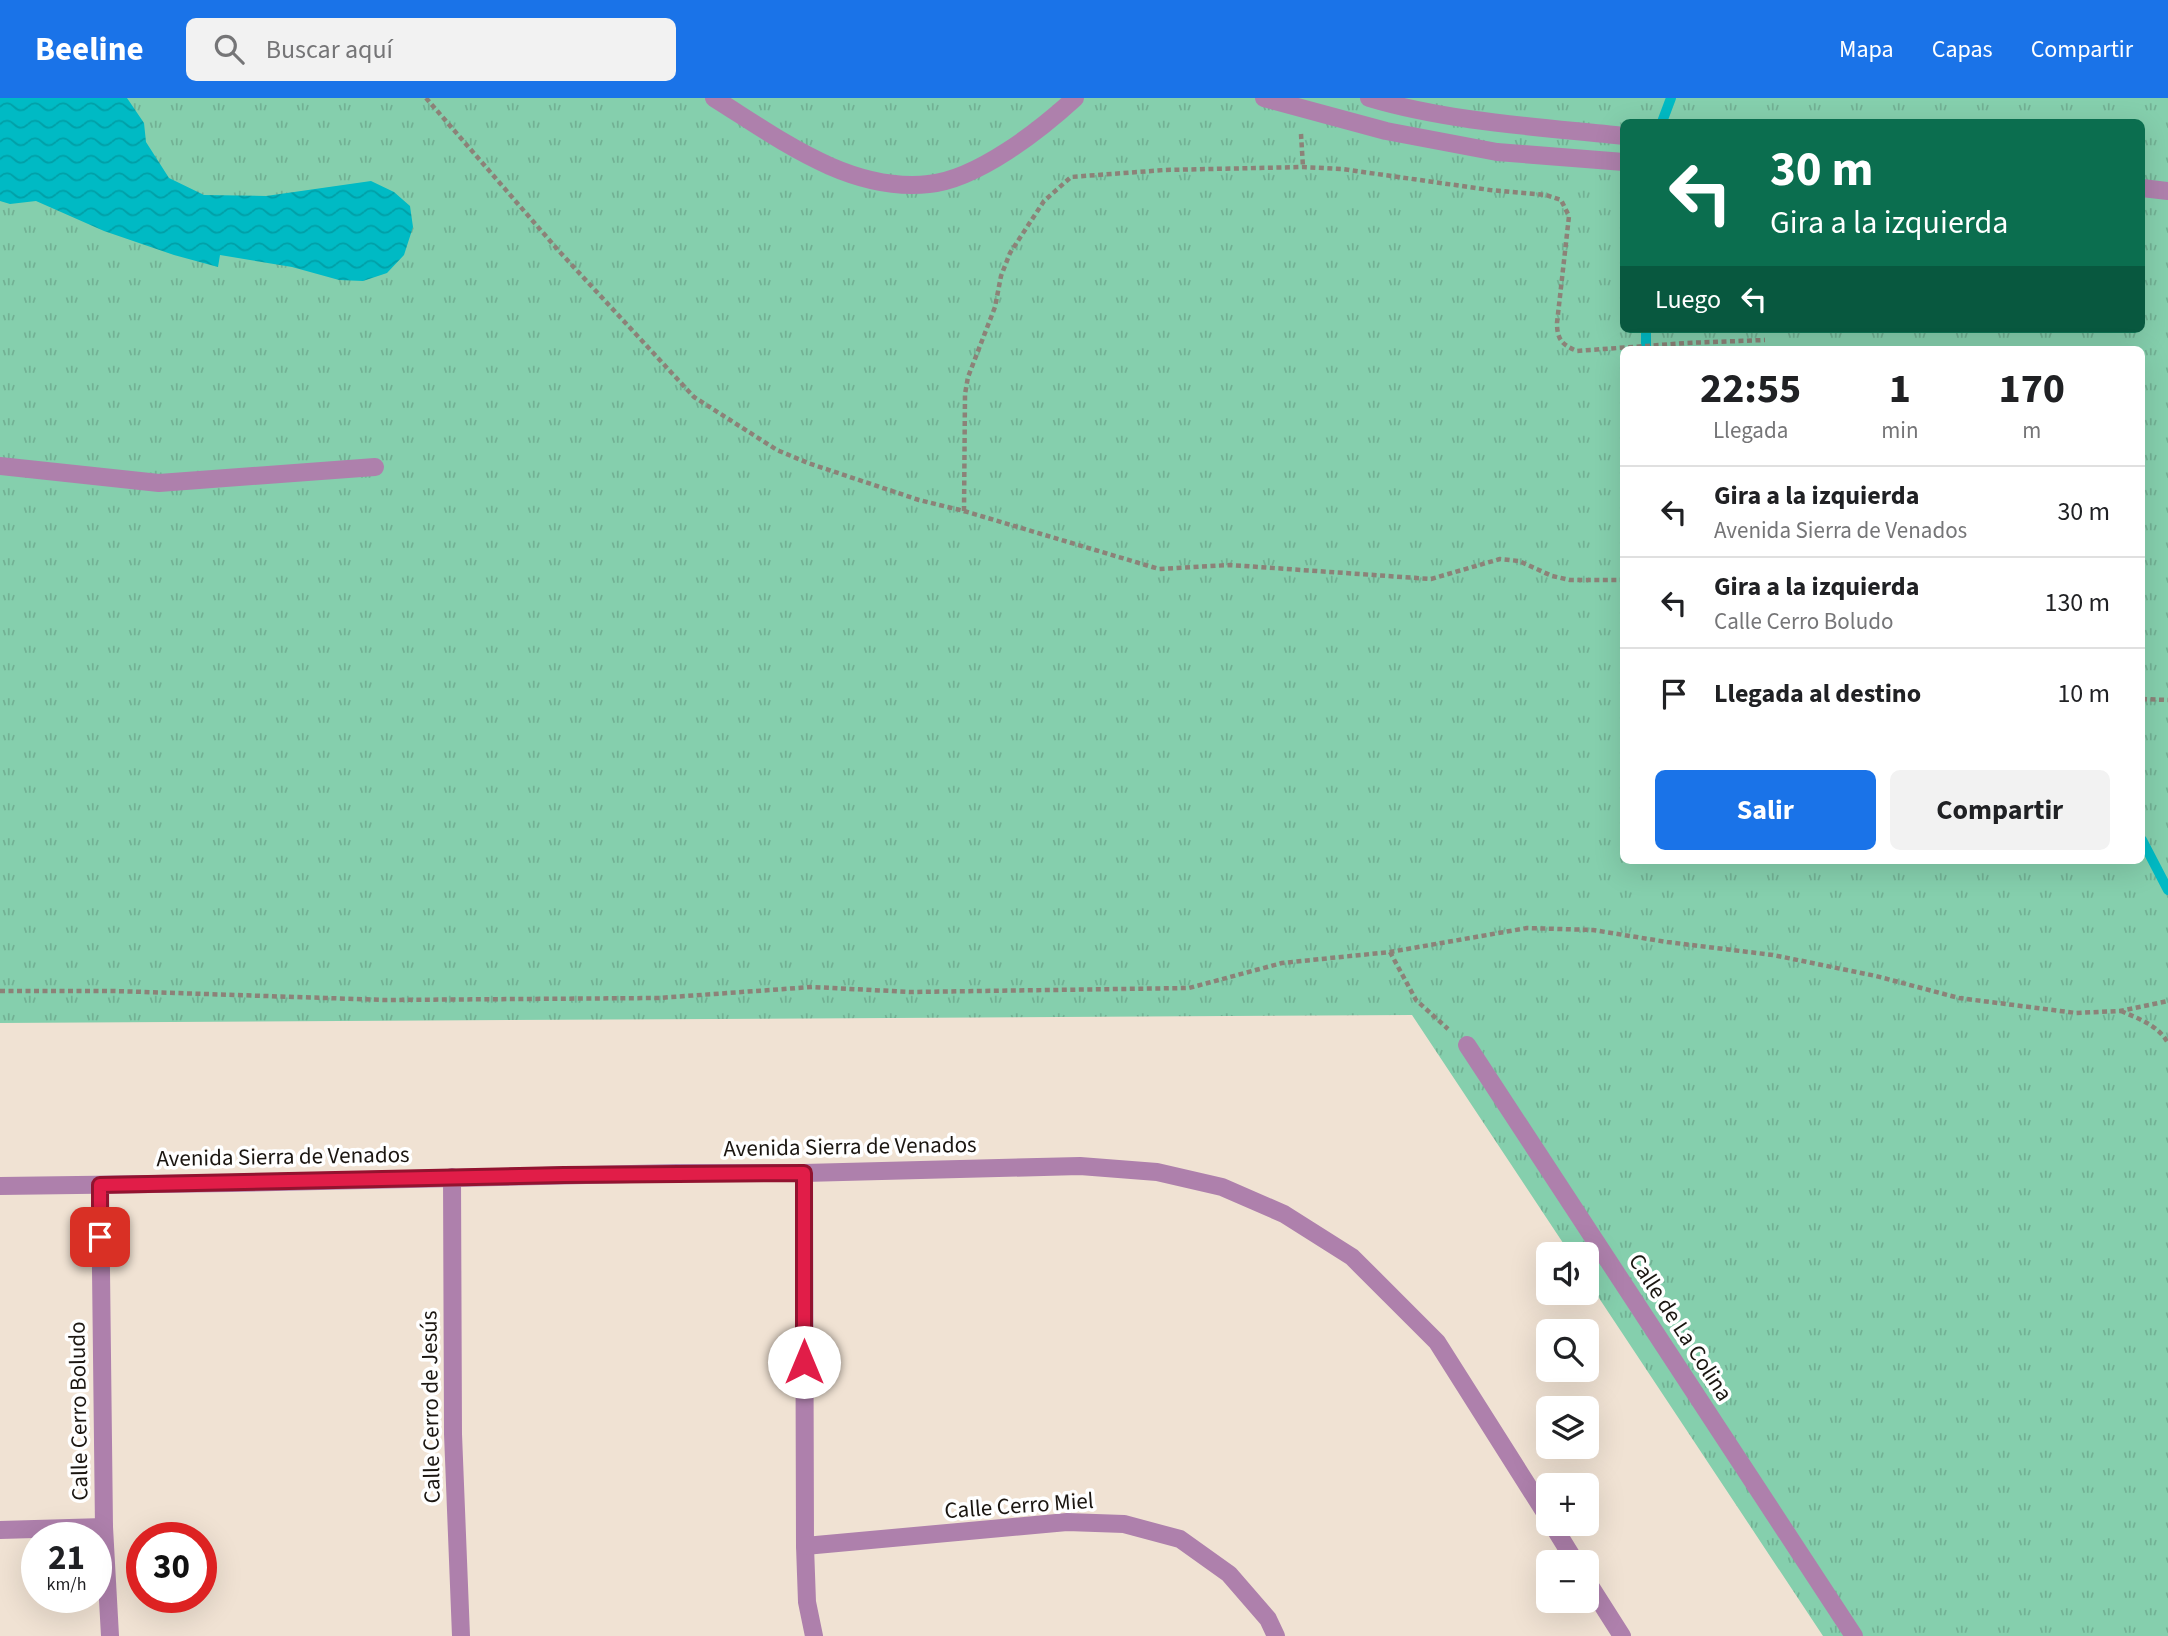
<!DOCTYPE html>
<html lang="es">
<meta charset="utf-8">
<style>
:root{--surface:#fff;--page:#f2f2f2;--text:#202124;--muted:#757577;--line:#e0e0e0;--accent:#1a73e8}
body{margin:0;font-family:"Source Sans 3",sans-serif;background:var(--page);color:var(--text);height:100vh;display:flex;flex-direction:column;font-size:26px;white-space:nowrap}
*{box-sizing:border-box;margin:0}
p{font-size:23px;color:var(--muted)}
.icon{flex:none;width:38px;height:38px;fill:none;stroke:currentColor;stroke-width:2;stroke-linecap:round;stroke-linejoin:round}
.map{position:relative;flex:1;overflow:hidden}
.panel{position:absolute;left:1620px;top:248px;width:525px;height:518px;display:flex;flex-direction:column;background:var(--surface);border-radius:10px;box-shadow:0 7px 28px #0002}
.panel>*{flex:none}
.banner{position:absolute;left:1620px;top:21px;width:525px;height:214px;border-radius:10px;box-shadow:0 7px 28px #0002;background:#0b6e4f;color:#fff;overflow:hidden}
.controls{position:absolute;left:1536px;top:1144px;display:grid;gap:14px}
.controls a{display:grid;place-items:center;width:63px;height:63px;border-radius:10px;background:var(--surface);box-shadow:0 7px 28px #0002;font-size:35px}
.speed{position:absolute;left:21px;top:1424px;display:flex;gap:14px;font-size:35px;font-weight:700;text-align:center}
.speed>*{display:grid;place-content:center;width:91px;height:91px;border-radius:50%;background:var(--surface);box-shadow:0 7px 28px #0002;line-height:1}
.speed small{font-size:18px;font-weight:400}
.speed .limit{border:10px solid #d22;background:#fff;color:#111}
.pin{position:absolute;display:grid;place-items:center;width:60px;height:60px;color:#fff;margin:-30px;border-radius:14px;box-shadow:0 4px 10px #0006}
.me{position:absolute;width:77px;margin:-38px;rotate:0deg;stroke-linejoin:round;filter:drop-shadow(0 0 5px #0008)}
.turn{display:flex;align-items:center;gap:24px;height:147px;padding:0 35px;font-size:32px}
.turn .icon{width:91px;height:91px;stroke-width:2.5}
.turn b{display:block;font-size:49px;line-height:60px}
.then{display:flex;align-items:center;height:66px;padding:0 35px;background:#0003;gap:14px;font-size:26px}
.eta{display:flex;justify-content:space-evenly;align-items:center;height:119px;text-align:center}
.eta b{font-size:42px;font-weight:700;line-height:49px}
.primary-button{display:flex;gap:14px;margin-top:auto;padding:14px 35px}
.primary-button a{flex:1;height:80px;border-radius:10px;background:var(--accent);color:#fff;font-size:28px;font-weight:700;line-height:80px;text-align:center}
.primary-button a+a{background:var(--page);color:var(--text)}
ul{padding:0;list-style:none}
li{display:flex;align-items:center;gap:21px;height:91px;padding:0 35px;border-top:2px solid var(--line)}
li div{flex:1}
li b{display:block;font-size:26px}
li em{font-style:normal}
header{display:flex;align-items:center;gap:42px;box-sizing:border-box;height:98px;padding:0 35px;background:var(--accent);color:#fff}
header strong{font-size:33px}
nav{display:flex;gap:38px;margin-inline-start:auto;font-size:24px}
.search{width:490px;height:63px;background:var(--page);display:flex;align-items:center;gap:18px;box-sizing:border-box;padding:0 24px;border-radius:10px;color:var(--muted);font-size:26px}
.map>svg:first-child{display:block}
</style>
<header>
<strong>Beeline</strong>
<div class="search"><svg class="icon" aria-label="search" viewBox="0 0 24 24"><circle cx="10" cy="10" r="6"/><path d="M15 15l6 6"/></svg>Buscar aquí</div>
<nav><a>Mapa</a><a>Capas</a><a>Compartir</a></nav>
</header>
<div class="map">
<svg width="2168" height="1538" viewBox="0 0 2168 1538">
<defs>
<pattern id="grass-tufts" width="24" height="20" patternUnits="userSpaceOnUse" patternTransform="scale(1.75)"><rect width="24" height="20" fill="#85cfad"/><path d="M3 7l-1-3M5 7V3M7 7l1-3M15 17l-1-3M17 17v-4M19 17l1-3" fill="none" stroke="#72b194"/></pattern>
<pattern id="water-waves" width="16" height="10" patternUnits="userSpaceOnUse" patternTransform="scale(1.75)"><rect width="16" height="10" fill="#00bac4"/><path d="M0 5q4-4 8 0t8 0" fill="none" stroke="#019fa7"/></pattern>
</defs>
<rect width="100%" height="100%" fill="#f0e2d3"/>
<path fill="url(#grass-tufts)" fill-rule="evenodd" d="M0,0H2168V1538H1823L1587,1182V1157H1571L1412,917L0,925ZM1624,24H2142V231H1624ZM1624,252H2142V763H1624Z"/>
<path fill="url(#water-waves)" d="M0,0H127L144,25L146,44L169,80L204,97L266,98L371,83L394,94L410,108L413,129L404,157L387,175L363,183L339,182L292,169L220,157L218,169L174,157L104,133L36,103L10,106L0,103Z"/>
<g fill="none" stroke-linecap="round" stroke-linejoin="round">
<g stroke="#00bac4" stroke-width="10">
<path d="M1662,24L1671,0"/>
<path d="M1646,252V231"/>
<path d="M2142,742L2168,792"/>
</g>
<g stroke="#8c8278" stroke-width="4.5" stroke-dasharray="5 3.5" stroke-linecap="butt">
<path d="M426,0L558,152L694,299L777,352L808,365L919,402L964,413L965,296L968,279L995,209L1001,178L1010,155L1044,103L1071,79L1164,72L1303,69L1342,71L1490,92L1546,97L1561,102L1569,118L1557,225C1557,241 1562,247 1577,253L1686,245L1765,242"/>
<path d="M1301,36L1303,69"/>
<path d="M964,413L1159,471L1230,467L1431,481L1500,461L1519,463L1552,478L1570,482H1624"/>
<path d="M2142,601L2168,602"/>
<path d="M1390,854L1416,902L1448,931"/>
<path d="M0,893H115L386,902L658,900L812,889L911,894L1189,890L1282,865L1390,854L1527,830L1593,832L1667,844L1773,857L1876,878L1959,900L2076,915L2120,913L2168,903"/>
<path d="M2121,913C2139,921 2158,927 2168,945"/>
</g>
<g stroke="#ae80ac" stroke-width="18">
<path d="M714,0C778,40 849,95 929,86C978,81 1040,32 1075,0"/>
<path d="M1264,0L1386,33L1497,54L1624,64"/>
<path d="M1369,0C1449,24 1541,29 1624,38"/>
<path d="M2142,90L2168,93"/>
<path d="M0,368L159,385L375,369"/>
<path d="M1467,947L1854,1538"/>
<path d="M804,1075L805,1448L807,1504L814,1538"/>
<path d="M452,1079L453,1336L461,1538"/>
<path d="M100,1087L104,1429L110,1538"/>
<path d="M0,1088L231,1085L676,1075H804L1080,1068L1157,1074L1222,1089L1284,1116L1352,1159L1437,1244L1549,1421"/>
<path d="M1552,1426L1576,1465"/>
<path d="M0,1432L104,1429"/>
<path d="M805,1448L1067,1424L1124,1426L1180,1441L1229,1476L1268,1521L1276,1538"/>
<path d="M1587,1483L1622,1538"/>
</g>
</g>
<g fill="none" stroke-linecap="round" stroke-linejoin="round">
<defs>
<path id="route" d="M100,1139V1087L564,1077L804,1075V1264"/>
</defs>
<use href="#route" stroke="#92132f" stroke-width="18"/>
<use href="#route" stroke="#e11d48" stroke-width="12"/>
</g>
<g text-anchor="middle" stroke-width="7" stroke-linejoin="round" paint-order="stroke">
<g font-size="23" fill="#1b1611" stroke="#fff">
<text transform="translate(850 1048) rotate(-1)" y="8">Avenida Sierra de Venados</text>
<text transform="translate(283 1058) rotate(-1)" y="8">Avenida Sierra de Venados</text>
<text transform="translate(1681 1229) rotate(57)" y="8">Calle de La Colina</text>
<text transform="translate(430 1309) rotate(-91)" y="8">Calle Cerro de Jesús</text>
<text transform="translate(78 1313) rotate(-91)" y="8">Calle Cerro Boludo</text>
<text transform="translate(1019 1407) rotate(-4)" y="8">Calle Cerro Miel</text>
</g>
</g>
</svg>
<div class="controls">
<a><svg class="icon" aria-label="sound" viewBox="0 0 24 24"><path d="M4 9h4l5-4v14l-5-4H4zM17 9q2 3 0 6"/></svg></a>
<a><svg class="icon" aria-label="search" viewBox="0 0 24 24"><circle cx="10" cy="10" r="6"/><path d="M15 15l6 6"/></svg></a>
<a><svg class="icon" aria-label="layers" viewBox="0 0 24 24"><path d="M12 4l9 5-9 5-9-5zM3 14l9 5 9-5"/></svg></a>
<a>+</a>
<a>−</a>
</div>
<div class="speed"><div>21<small>km/h</small></div><div class="limit">30</div></div>
<div class="pin" style="left:100px;top:1139px;background:#d93025"><svg class="icon" aria-label="arrive" viewBox="0 0 24 24"><path d="M6 21V4h12l-3 4 3 4H6"/></svg></div>
<svg class="me" style="left:804px;top:1264px" viewBox="-20 -20 40 40"><circle r="19" fill="#fff"/><path d="M0-13L10 11 0 6-10 11z" fill="#e11d48"/></svg>
<div class="banner">
<div class="turn"><svg class="icon" aria-label="left" viewBox="0 0 24 24"><path d="M17 20v-9H6M10 6l-5 5 5 5"/></svg><div><b>30 m</b>Gira a la izquierda</div></div>
<div class="then">Luego<svg class="icon" aria-label="left" viewBox="0 0 24 24"><path d="M17 20v-9H6M10 6l-5 5 5 5"/></svg></div>
</div>
<section class="panel">
<div class="eta">
<div><b>22:55</b><p>Llegada</p></div>
<div><b>1</b><p>min</p></div>
<div><b>170</b><p>m</p></div>
</div>
<ul>
<li><svg class="icon" aria-label="left" viewBox="0 0 24 24"><path d="M17 20v-9H6M10 6l-5 5 5 5"/></svg><div><b>Gira a la izquierda</b><p>Avenida Sierra de Venados</p></div><em>30 m</em></li>
<li><svg class="icon" aria-label="left" viewBox="0 0 24 24"><path d="M17 20v-9H6M10 6l-5 5 5 5"/></svg><div><b>Gira a la izquierda</b><p>Calle Cerro Boludo</p></div><em>130 m</em></li>
<li><svg class="icon" aria-label="arrive" viewBox="0 0 24 24"><path d="M6 21V4h12l-3 4 3 4H6"/></svg><div><b>Llegada al destino</b></div><em>10 m</em></li>
</ul>
<div class="primary-button"><a>Salir</a><a>Compartir</a></div>
</section>
</div>
